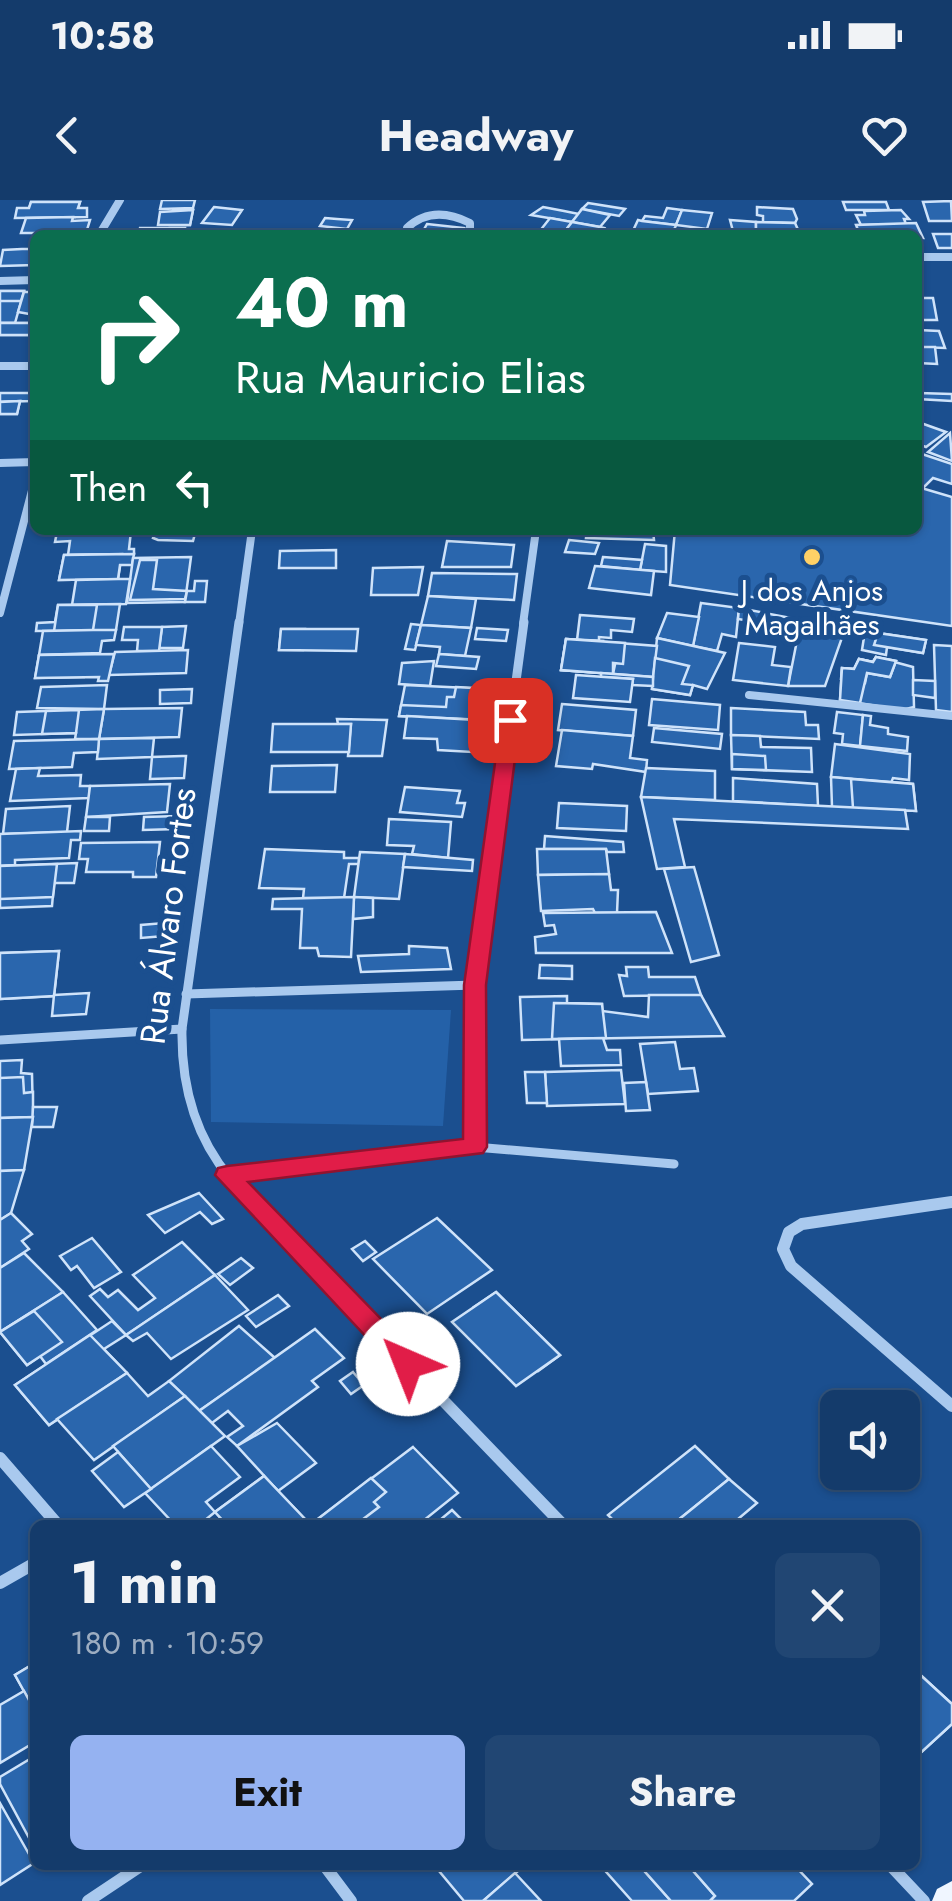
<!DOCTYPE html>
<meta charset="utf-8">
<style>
:root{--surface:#143b6b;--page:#214673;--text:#f1f3f6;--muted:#9dadc1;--line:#33557e;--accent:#95b2f1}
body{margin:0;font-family:Jost,sans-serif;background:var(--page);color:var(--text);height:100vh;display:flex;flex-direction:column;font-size:38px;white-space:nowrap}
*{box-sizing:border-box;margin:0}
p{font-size:32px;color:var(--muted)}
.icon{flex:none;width:55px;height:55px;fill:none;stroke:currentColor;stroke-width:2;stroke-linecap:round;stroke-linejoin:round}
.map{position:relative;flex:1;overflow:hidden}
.sheet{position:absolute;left:30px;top:1320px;width:890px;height:350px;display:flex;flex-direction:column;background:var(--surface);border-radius:15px;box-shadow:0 2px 8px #0004,0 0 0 2px var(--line)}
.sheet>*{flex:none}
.guide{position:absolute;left:30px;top:30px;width:892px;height:305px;border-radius:15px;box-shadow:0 2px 8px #0004,0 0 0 2px var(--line);background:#0b6e4f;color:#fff;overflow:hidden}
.controls{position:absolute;left:820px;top:1190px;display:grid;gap:20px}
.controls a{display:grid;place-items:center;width:100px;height:100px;border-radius:15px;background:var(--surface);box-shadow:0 2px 8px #0004,0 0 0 2px var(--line);font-size:50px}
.pin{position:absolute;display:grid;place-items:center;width:85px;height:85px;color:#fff;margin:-42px;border-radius:20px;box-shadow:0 5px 15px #0006}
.me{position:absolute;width:110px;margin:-55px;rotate:316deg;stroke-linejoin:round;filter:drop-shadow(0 0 8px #0008)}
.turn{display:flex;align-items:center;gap:35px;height:210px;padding:0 40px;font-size:45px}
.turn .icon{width:130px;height:130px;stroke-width:2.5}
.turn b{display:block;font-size:70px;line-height:85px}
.then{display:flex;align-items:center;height:95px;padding:0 40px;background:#0003;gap:20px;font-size:38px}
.round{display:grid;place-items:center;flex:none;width:105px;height:105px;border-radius:15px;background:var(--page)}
.summary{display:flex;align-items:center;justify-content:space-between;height:170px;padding:0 40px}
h1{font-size:60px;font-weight:700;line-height:75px}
.button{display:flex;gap:20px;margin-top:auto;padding:20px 40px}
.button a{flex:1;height:115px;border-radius:15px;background:var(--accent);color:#111;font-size:40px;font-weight:700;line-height:115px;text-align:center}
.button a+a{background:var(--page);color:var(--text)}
.status{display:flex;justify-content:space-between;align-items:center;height:70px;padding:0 50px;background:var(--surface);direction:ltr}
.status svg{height:28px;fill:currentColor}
header{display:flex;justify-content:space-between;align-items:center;height:130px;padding:0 40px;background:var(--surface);font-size:45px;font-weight:700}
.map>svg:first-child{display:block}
</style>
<div class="status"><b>10:58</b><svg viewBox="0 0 49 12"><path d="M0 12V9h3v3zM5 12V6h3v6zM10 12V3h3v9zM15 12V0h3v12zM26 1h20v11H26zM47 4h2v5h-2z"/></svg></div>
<header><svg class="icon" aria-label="back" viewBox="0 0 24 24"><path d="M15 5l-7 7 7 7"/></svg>Headway<svg class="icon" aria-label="heart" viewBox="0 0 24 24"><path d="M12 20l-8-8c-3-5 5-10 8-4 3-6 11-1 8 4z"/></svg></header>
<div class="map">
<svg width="952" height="1701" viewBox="0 0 952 1701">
<rect width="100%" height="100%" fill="#1b4f8f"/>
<path fill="#2461a8" d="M210,809L451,810L443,926L211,922Z"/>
<g fill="#2a66ad" stroke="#cfe3fa" stroke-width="2.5">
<path d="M162,0H195L193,8L160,9Z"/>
<path d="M951,1L952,21H929L923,2Z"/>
<path d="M31,2H80L75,17L26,18Z"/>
<path d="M31,2H80L78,8H87V17L15,18L17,8H29Z"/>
<path d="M843,2H886L889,10H846Z"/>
<path d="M588,3L625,9L619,16L582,9Z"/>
<path d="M214,7L242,10L232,25L202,23Z"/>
<path d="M543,7L564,11L579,14L572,22L531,15Z"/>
<path d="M757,7L793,9L797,19L795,23L763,22V16L757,15Z"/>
<path d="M667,8L682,10L676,25L642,21L645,16L663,18Z"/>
<path d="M582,9L610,15L600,27L572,22Z"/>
<path d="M173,10H193L190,25H170Z"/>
<path d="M193,10L190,25H158L160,12Z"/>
<path d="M682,10L712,13L707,29L676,25Z"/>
<path d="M901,10L909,19H904L906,24L861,25L856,15H865L864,11Z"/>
<path d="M73,17L72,21L90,20L86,33H21L26,18Z"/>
<path d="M325,18L337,19L352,20L347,29L320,26Z"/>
<path d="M550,18L572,22L562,35L539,32Z"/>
<path d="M638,20L642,21L676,25L672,35H631Z"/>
<path d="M730,20L756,22V32L733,31Z"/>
<path d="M572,22L600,27L604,28L598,35H562Z"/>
<path d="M756,22L795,23L799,32L756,35Z"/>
<path d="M916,23L923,38L860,35L856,25Z"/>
<path d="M427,24L464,28L461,35L422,33Z"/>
<path d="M140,28H185L184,35H138Z"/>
<path d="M933,34H952V48H938Z"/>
<path d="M22,49H35V65L0,66L3,50Z"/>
<path d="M0,91H24L15,123H0Z"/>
<path d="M0,91H24L21,101H0Z"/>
<path d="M24,92H35V115L18,112Z"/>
<path d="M918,98H933L937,120H918Z"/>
<rect x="0" y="123" width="35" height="12"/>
<rect x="0" y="123" width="35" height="12"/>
<path d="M918,130L939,131L945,148L918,147Z"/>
<path d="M918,147H935L937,164L918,163Z"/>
<path d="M0,193H33L31,201L0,202Z"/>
<path d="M918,193L952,194V201L918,199Z"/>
<path d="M20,201L17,214H0V202Z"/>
<path d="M20,201L17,214H0V202Z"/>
<path d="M918,222L946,232L926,247L918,244Z"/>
<path d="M950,233L952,261L928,252Z"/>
<path d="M922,254L952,264V284L933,278L923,288L918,286V258Z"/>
<path d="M918,287L952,297V426L670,385L675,330H918Z"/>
<path d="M156,330H196L193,341L158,340L153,338Z"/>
<path d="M587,330H653L654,340L586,338Z"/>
<path d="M131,331L129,349H134V354L68,355L70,341L55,342L57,332Z"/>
<path d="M569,340L599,343L595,354L565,352Z"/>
<path d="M447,341L514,345L511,367H442Z"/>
<path d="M645,344L666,346V372L640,370Z"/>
<path d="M336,350V368H279L280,351Z"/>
<path d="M122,354L118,379L59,380L64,355Z"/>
<path d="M134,354L132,365H120L118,379L59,380L64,355Z"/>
<path d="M191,357L185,402L127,403L133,358Z"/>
<path d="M603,357L642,360L640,370L601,366Z"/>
<path d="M140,360H157L153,389L187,391L185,399L130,400Z"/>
<path d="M595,366L654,371L651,395L589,388Z"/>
<path d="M423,367L418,395H371L373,368Z"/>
<path d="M432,373L517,374L514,400L428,396Z"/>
<path d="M118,379H130L126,404L72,405L76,380Z"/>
<path d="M195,381H207L205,402H185L187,391H194Z"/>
<path d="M428,396L476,399L471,428L421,425Z"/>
<path d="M701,403L739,408L736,437L722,434L717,451L693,446Z"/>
<path d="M120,404L116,430L36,431L37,423L55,422L58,405Z"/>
<path d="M58,405H97L93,430L54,431Z"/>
<path d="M739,408L801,420L798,429L738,419Z"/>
<path d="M667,413L699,417L693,446L657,438Z"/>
<path d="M580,415L634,419L632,432L611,430V438L599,437V441L577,440Z"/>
<path d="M801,420L845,429L839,444L797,434Z"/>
<path d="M801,420L845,429L825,486H788Z"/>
<path d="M411,424L421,425L415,450L405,449Z"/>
<path d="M421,425L471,428L465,456L439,454L440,447L416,445Z"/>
<path d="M186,426L183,448H159L162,427Z"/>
<path d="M124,427H162L159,451H137L138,440H122Z"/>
<path d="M477,428L508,430L506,441L475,439Z"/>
<path d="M281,429H305L303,450H279Z"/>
<path d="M281,429H358L356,451L279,450Z"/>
<path d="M93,430H116L114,440L102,441L100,453L39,455L43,431Z"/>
<path d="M865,431L926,440L923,453L887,447L886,455L862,450Z"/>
<path d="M878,433L926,440L923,453L874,445Z"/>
<path d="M657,438L725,453L707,489L693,485L690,495L652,489Z"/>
<path d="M566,439L657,446L653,477L561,470Z"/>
<path d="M566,439L603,441L599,459L616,460L613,474L561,470Z"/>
<path d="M566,439L625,443L623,464L613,463V474L561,470Z"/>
<path d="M739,443L775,447L772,465L791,467L788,486L733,480Z"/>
<path d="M934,445L952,446V512L936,510Z"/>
<path d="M188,450L186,473L109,475L115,452Z"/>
<path d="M87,454L84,477L35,478L39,455Z"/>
<path d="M114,454L108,481H98L99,477L35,478L39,455Z"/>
<path d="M439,454L479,457L476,469L436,466Z"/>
<path d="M876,457L913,467L914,507L902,510L840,500L842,468L854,469L859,459L873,462Z"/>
<path d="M876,457L896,461L890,477L867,473L865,483L841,479L842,468L854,469L859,459L873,462Z"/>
<path d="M876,457L896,461L890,477L867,473L860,503L840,500L842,468L854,469L859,459L873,462Z"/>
<path d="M655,458L689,466L682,484L693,485L690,495L652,489Z"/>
<path d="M434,461L430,486L399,484L402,463Z"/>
<path d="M601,473L653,477V486L632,485L633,479L601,477Z"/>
<path d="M576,475L633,479L630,502L573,498Z"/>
<path d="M913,480L935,481V498L913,495Z"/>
<path d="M107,485L104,509L37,508L41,487Z"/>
<path d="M405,485L489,489L485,520L399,516Z"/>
<path d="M456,487L489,489L485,520L399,516L401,505L446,507L447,497H454Z"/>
<path d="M192,489L191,503L160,504V490Z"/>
<path d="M652,499L720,505L718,530L649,525Z"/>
<path d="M562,504L636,510L633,536L558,530Z"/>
<path d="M182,508L179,537L99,539L104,509Z"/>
<path d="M731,508L805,512L806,525H818L819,539L731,535Z"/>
<path d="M104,509L99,539H75L76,533L14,535L17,512Z"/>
<path d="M79,510L76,533L42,534L46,511Z"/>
<path d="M837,512L863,515L860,546L842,544L843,534L834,533Z"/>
<path d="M863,515L871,516L870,525L888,528V534L908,537L907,551L860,546Z"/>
<path d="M407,516L476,520L472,552L438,550L437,539L404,538Z"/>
<path d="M337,519L387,520L382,556H348L351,524H338Z"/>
<path d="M273,524H351L349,552H271Z"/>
<path d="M654,528L722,534L720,549L652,542Z"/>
<path d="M562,530L633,536L630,558L647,560L646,572L593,564L592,569L556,566Z"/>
<path d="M731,535L760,536L761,547L811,548L812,572L732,569Z"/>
<path d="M154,538L152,557L97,559L99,539Z"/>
<path d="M99,539L98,552L74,553L72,567L9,569L14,541Z"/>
<path d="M835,544L910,554L909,580L893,578L891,583L831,577Z"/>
<path d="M732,554L765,556L766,570L732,569Z"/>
<path d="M182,556H186L184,578L150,579L152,557Z"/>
<path d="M337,565L335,592H270L272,566Z"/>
<path d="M40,568L38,576L81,575L80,586H90L89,598L10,601L16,569Z"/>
<path d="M646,568L715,571V600L641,597Z"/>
<path d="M831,577L913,584L916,611L832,607Z"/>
<path d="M733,578L817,584L818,606L733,601Z"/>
<path d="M851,579L913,584L916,611L853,608Z"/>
<path d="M170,584L167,612L86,617L90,586Z"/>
<path d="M405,587L460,591L457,603H465L462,617L400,612Z"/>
<path d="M641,597L905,610L908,629L674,619L685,667L657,669Z"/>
<path d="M559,603L627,606L626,631L557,628Z"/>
<path d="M70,606L67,632L3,634L6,609Z"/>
<path d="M178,616L177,629L143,630L144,617Z"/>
<path d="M86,617H110L109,631H84Z"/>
<path d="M389,619L451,622L448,658L412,654L414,646L387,645Z"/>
<path d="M81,631L80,640H71L69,658L15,660V665L0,666V634Z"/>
<path d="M545,636L623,642L624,652H607L606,649H544Z"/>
<path d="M160,642L156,677H133V672H86L88,659H79L81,643Z"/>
<path d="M265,649L344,652V658H359V664H349L344,698H303L304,689L259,688Z"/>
<path d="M537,649H606L609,674L538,675Z"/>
<path d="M360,652L405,654L399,699L354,697Z"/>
<path d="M405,654L473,660L472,671L403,667Z"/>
<path d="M77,663L74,683H54L52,706L0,708V666Z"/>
<path d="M57,664L53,697L0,699V666Z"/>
<path d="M694,667L719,755L691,762L664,669Z"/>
<path d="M609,674L611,690H618L617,713H595L593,709L541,711L538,675Z"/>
<path d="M354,697L373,698V717L353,719Z"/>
<path d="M354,697L351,757L319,756L317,748H300L302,709H272L273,699Z"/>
<path d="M656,712L672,753H536L535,737L556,734L554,725L545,726L543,713Z"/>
<path d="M164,723V736L141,738V725Z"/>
<path d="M409,746L447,748L451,769L361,772L358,756L409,754Z"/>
<path d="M59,751L54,796L0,799V753Z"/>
<path d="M59,751L54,796L0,799V753Z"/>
<path d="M540,765L572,766V779L539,778Z"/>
<path d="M626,767H648L649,777H695L701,795L624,796L619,775L627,776Z"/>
<path d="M89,793L86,814L52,816L54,795Z"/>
<path d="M649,795H701L724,836L522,840L520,797L567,796V803L602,804V811L648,817Z"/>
<path d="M554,803L602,804L606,838L552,839Z"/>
<path d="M603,838L607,850H620L621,865L561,866L559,839Z"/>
<path d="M675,842L680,869L694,868L698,891L648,894L640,844Z"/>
<path d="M22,860L21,873L32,874L33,917L0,918V861Z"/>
<path d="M621,870L625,904L547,906L545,872Z"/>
<path d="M525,872H545L547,903H527Z"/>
<path d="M23,877L24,893L33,892V917L0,918V878Z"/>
<path d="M646,882L650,910L626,911L624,883Z"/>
<path d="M33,907H57L53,927H32Z"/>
<path d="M33,917L24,970L0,971V918Z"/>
<path d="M24,970L11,1013L0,1020V971Z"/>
<path d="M199,993L223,1019L212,1024L200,1012L165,1033L148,1015Z"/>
<path d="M11,1013L32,1034L22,1041L29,1049L0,1068V1020Z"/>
<path d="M437,1018L492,1070L427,1114L373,1059Z"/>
<path d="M92,1038L121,1072L94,1088L77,1066L71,1070L60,1056Z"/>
<path d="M365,1041L376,1052L363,1061L352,1049Z"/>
<path d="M182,1042L215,1075L126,1135L90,1096L100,1089L108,1097L118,1090L138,1110L155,1098L133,1075Z"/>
<path d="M24,1053L63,1092L0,1132V1068Z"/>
<path d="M241,1058L253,1068L230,1085L218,1074Z"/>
<path d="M215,1075L248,1110L171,1159L147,1133L133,1141L126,1135Z"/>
<path d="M63,1092L97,1130L46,1164L40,1156L27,1165L0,1132Z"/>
<path d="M496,1092L560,1155L538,1171L474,1107Z"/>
<path d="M496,1092L560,1155L516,1186L452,1122Z"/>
<path d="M278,1095L289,1106L256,1127L246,1116Z"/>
<path d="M34,1111L62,1142L27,1165L0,1132Z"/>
<path d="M112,1121L126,1135L104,1149L127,1173L49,1225L15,1185Z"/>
<path d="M239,1126L275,1158L199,1211L169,1181Z"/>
<path d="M315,1129L344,1158L312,1181L318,1187L237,1246L227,1237L243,1226L228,1211L212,1223L199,1211Z"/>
<path d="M90,1135L127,1173L49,1225L15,1185Z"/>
<path d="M353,1172L364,1185L351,1194L340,1181Z"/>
<path d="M127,1173L148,1196L169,1181L185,1196L94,1260L57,1219Z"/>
<path d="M185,1196L225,1236L151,1289L113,1246Z"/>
<path d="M277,1223L316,1263L278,1291L237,1246Z"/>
<path d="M211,1246L240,1277L206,1302L215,1312L199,1325H175L145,1293Z"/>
<path d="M695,1246L729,1279L672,1325H618L608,1315Z"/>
<path d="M413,1247L458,1293L418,1325H310Z"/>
<path d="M118,1252L151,1289L124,1307L92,1271Z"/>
<path d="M264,1276L305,1319L297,1325H227L215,1312Z"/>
<path d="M264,1276L305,1319L297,1325H227L215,1312Z"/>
<path d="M371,1278L386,1292L374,1302L379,1307L362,1320L367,1325H310Z"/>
<path d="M729,1279L757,1303L731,1325H672Z"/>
<path d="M452,1310L467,1325H434Z"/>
<path d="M35,1463V1511L15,1475Z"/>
<path d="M35,1463V1511L15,1475Z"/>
<path d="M915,1470L952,1504V1524L915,1558Z"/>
<path d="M915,1470L952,1504V1524L915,1558Z"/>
<path d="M24,1491L35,1511V1542L0,1563V1505Z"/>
<path d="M35,1556V1649L0,1584V1577Z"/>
<path d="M0,1603L34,1663L0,1685Z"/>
<path d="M434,1665H525L483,1701H464Z"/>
<path d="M600,1665H639L671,1701H632Z"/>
<path d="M639,1665H688L715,1696L710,1701H671Z"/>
<path d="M688,1665H794L812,1684L794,1701H710L715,1696Z"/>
<path d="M515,1673L541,1701H483Z"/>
</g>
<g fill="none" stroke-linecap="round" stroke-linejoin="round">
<path stroke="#a9c9ee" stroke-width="8" d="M749,495L952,516"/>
<g stroke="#a9c9ee" stroke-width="8">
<path d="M99,35L120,0"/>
<path d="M409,35L407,28C426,10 448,12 470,23V35"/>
<path d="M918,57H952"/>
<path d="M0,81L35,80"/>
<path d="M0,166H35"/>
<path d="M0,263L35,262"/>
<path d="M0,413L35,279"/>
<path d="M239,424L252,330"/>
<path d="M523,424L536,330"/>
</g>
<g stroke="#a9c9ee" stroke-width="9">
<path d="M186,794L475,785"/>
<path d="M0,840L182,829"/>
<path d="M475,947V785L524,422"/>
<path d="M227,975L475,947L674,964"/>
<path d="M230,978C194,935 181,884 182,829L239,422"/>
</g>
<g stroke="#a9c9ee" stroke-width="12">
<path d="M227,976L563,1325"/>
<path d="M952,1002L802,1024L789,1032L783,1049L791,1066L952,1206"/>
<path d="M0,1258L58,1325"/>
<path d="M0,1383L35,1363"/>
<path d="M324,1665L351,1701"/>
<path d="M890,1665L924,1701"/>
<path d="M88,1701L142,1665"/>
</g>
<path fill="#f0f6ff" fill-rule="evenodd" d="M952,1681V1701H932L937,1689Z"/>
</g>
<path fill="#e11d48" stroke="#92132f" stroke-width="2.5" d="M510,513L520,520L486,785L487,947L483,953L248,982L417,1156L420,1164L417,1171L408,1174L398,1171L215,975L218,968L227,966L463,939L464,785L501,520Z"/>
<circle fill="#ffd166" stroke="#1b4f8f" stroke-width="4" cx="812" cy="357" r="10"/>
<g text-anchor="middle" stroke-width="10" stroke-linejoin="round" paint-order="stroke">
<g font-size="30" fill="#fff" stroke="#1b4f8f">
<text x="812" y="401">J dos Anjos<tspan x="812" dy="34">Magalhães</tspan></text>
</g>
<g font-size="35" fill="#fff" stroke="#1b4f8f">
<text transform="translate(168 716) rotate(-83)" y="12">Rua Álvaro Fortes</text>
</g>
</g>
</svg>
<div class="controls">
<a><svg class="icon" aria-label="sound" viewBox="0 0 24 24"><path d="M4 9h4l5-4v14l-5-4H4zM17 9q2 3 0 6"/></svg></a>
</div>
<div class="pin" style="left:510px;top:520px;background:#d93025"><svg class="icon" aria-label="arrive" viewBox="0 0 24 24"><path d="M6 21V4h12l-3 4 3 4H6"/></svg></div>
<svg class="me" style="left:408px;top:1164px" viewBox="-20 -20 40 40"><circle r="19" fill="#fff"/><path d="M0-13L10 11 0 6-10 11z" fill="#e11d48"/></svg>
<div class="guide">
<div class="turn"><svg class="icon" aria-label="right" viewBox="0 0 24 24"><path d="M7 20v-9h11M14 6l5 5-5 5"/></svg><div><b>40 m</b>Rua Mauricio Elias</div></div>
<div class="then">Then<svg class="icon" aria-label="left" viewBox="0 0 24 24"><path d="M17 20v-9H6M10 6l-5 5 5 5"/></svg></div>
</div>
<section class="sheet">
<div class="summary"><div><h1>1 min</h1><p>180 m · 10:59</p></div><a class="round"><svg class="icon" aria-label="close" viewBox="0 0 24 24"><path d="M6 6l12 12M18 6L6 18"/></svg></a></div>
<div class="button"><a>Exit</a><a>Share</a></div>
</section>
</div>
